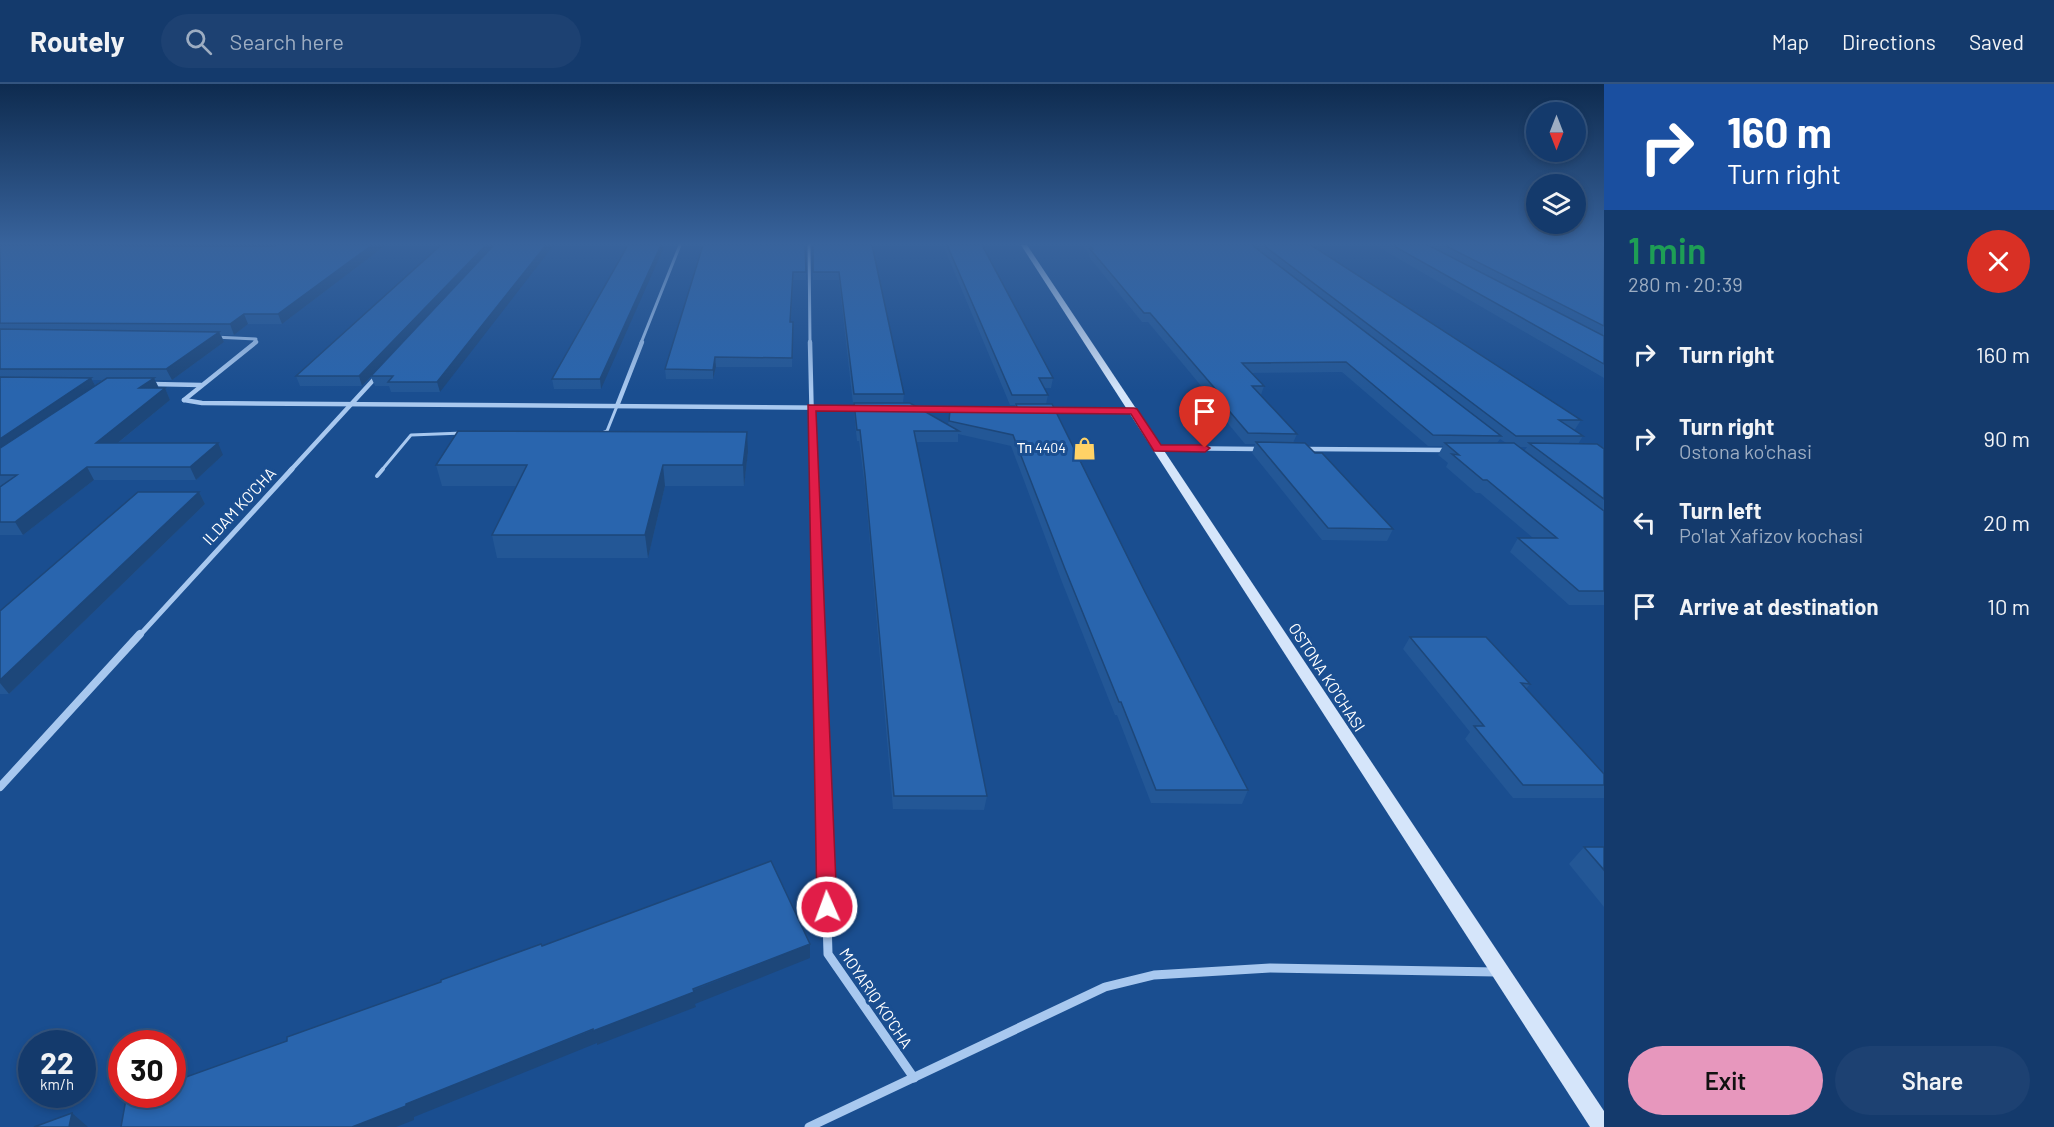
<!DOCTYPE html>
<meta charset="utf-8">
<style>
:root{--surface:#143a6c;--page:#1d4172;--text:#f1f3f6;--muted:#9dadc2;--line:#33547f;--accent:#e797bd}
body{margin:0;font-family:Barlow,sans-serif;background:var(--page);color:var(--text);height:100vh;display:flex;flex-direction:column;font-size:22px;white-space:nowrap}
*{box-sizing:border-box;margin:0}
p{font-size:20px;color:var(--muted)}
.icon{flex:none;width:33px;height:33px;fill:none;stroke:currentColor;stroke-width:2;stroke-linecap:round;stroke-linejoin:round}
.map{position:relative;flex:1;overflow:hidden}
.sheet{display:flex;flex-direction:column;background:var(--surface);width:450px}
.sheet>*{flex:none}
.guide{background:#1a4fa0;color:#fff;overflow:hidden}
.needle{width:39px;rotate:180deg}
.tools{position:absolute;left:1526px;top:18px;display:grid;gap:12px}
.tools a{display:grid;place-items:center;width:60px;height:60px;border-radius:50%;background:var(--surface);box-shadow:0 3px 9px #0003,0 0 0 2px var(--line);font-size:30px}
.speed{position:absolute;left:18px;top:946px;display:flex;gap:12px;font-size:30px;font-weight:700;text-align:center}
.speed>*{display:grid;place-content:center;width:78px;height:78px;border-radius:50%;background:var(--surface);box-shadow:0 3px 9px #0003,0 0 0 2px var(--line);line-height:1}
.speed small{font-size:15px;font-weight:400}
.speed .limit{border:9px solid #d22;background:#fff;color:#111}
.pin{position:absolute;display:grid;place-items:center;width:51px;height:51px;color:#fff;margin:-62px -26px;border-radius:50% 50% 50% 0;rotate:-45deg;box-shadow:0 0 6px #0007}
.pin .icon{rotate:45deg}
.me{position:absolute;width:66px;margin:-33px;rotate:358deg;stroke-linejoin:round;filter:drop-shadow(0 0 4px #0008)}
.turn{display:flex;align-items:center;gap:21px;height:126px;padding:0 24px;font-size:27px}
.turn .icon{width:78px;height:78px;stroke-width:2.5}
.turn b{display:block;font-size:42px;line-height:51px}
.round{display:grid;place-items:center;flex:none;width:63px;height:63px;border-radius:32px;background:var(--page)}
.summary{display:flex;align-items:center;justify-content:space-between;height:102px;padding:0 24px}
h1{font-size:36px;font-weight:600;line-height:45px;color:#1e9e55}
.button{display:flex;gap:12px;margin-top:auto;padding:12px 24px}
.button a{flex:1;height:69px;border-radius:36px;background:var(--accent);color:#111;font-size:24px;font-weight:600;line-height:69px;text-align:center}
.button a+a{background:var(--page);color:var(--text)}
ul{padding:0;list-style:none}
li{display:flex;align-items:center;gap:18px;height:84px;padding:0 24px}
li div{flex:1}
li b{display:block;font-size:22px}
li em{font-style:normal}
header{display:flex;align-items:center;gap:36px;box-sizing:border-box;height:84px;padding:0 30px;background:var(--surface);border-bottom:2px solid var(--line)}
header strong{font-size:28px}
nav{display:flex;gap:33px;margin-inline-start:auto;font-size:21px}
.search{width:420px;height:54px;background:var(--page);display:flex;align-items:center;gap:15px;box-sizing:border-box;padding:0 21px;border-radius:33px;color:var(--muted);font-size:22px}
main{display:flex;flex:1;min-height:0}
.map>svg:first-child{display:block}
</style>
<header>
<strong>Routely</strong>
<div class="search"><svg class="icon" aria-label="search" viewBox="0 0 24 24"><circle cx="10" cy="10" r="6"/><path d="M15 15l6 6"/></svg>Search here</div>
<nav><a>Map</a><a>Directions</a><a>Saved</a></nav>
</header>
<main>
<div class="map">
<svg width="1604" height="1043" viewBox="0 0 1604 1043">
<rect width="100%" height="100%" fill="#1a4e90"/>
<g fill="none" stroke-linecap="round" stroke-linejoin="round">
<g stroke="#a8c8ef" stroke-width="3">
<path d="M600,350L607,347L617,322"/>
<path d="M381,387L411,351L463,349"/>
</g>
<path stroke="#a8c8ef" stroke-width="4" d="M377,392L383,385"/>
<g stroke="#a8c8ef" stroke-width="3">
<path d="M809,161L810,259"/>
<path d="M214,253L256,255L254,259"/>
<path d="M641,259L680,161"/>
</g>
<g stroke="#a8c8ef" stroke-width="4.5">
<path d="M810,258L813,387"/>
<path d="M152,300L201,301"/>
<path d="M184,316L202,319L860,324"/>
<path d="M184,316L256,258"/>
<path d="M617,322L642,258"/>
<path d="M912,325L1022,326"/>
<path d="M1047,326L1134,327"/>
<path d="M1158,364L1259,365"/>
<path d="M1306,365L1448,366"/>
<path d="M290,387L377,292"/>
</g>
<g stroke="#a8c8ef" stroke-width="5">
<path d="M813,385L818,552"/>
<path d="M139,552L292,385"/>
</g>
<g stroke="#a8c8ef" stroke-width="8">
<path d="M818,550L825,766"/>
<path d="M0,703L140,550"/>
</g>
<g stroke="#a8c8ef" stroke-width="9">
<path d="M825,764L828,870L914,994"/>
<path d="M809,1043L1105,903L1154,891L1270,884L1496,888"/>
</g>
<path fill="#d5e5fa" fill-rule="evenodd" d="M1021,161H1027L1604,1027V1043H1590Z"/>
</g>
<g fill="#235796" fill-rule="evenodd">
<path d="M0,161H386L282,240H248L234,251H221L224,258L172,296H155L159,304H165L170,316L118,359L223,371L196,396H94L23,451H0ZM92,296H102L95,301Z"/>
<path d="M441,161L440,308H391L389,302H375L371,293L362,302H300L296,292Z"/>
<path d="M628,161L601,305H554L552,295Z"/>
<path d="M805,161L806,196H793L791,238H793L792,283H716L713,295H666L665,285Z"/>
<path d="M812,161H872L904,310L903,319L948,341L950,326H1015V321H1010L943,161H982L1053,294L1051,304H1044L1048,311L1046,320L1248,706L1242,720L1151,719L1117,631H1115L1062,498L1011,362L958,350V358H916L987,712L984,726L893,725L865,403L859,357H857L854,329V320H853L839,196H813Z"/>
<path d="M1082,161H1311L1581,336L1574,347L1583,352L1578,360L1604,365V521H1569L1510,468L1518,454H1533L1480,409H1476L1446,383L1448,379L1438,371L1443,362H1428L1342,288L1251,289L1264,302L1261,311L1297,350L1293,359L1315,369L1393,445L1387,457L1322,456L1252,369L1255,360H1245L1216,325L1217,321L1148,238H1142L1089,173V170ZM1500,355L1506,359H1497ZM1518,363H1527L1524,367Z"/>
<path d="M1375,161H1604V294Z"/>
<path d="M748,368L744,402H665L648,474H497L492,451L516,402H442L436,381Z"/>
<path d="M199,408L205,420L9,610H0V527Z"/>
<path d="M1410,553L1530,600L1526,605L1604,690V714H1513L1465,655L1470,648L1403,565Z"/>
<path d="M1584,763H1604V823L1569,780Z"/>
</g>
<g fill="#1d477a">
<path d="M372,161H386L282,240L278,230Z"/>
<path d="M486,161H495L362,302L359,292Z"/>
<path d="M546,161H554L440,308L437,298Z"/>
<path d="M661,161H665L601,305L600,295Z"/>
<path d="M244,230L248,240L234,251L230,240Z"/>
<path d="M219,248L224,258L172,296L166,285Z"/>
<path d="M715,273L716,283L713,295V286Z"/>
<path d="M91,294L97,305L0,373V355Z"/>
<path d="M154,294L159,305L139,304Z"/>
<path d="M165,304L170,316L103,371L96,359Z"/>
<path d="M747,348L748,368L744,402L743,381Z"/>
<path d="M218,359L223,371L196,396L190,383Z"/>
<path d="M663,381L665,402L648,474L645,451Z"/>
<path d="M87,383L94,396L23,451L15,438Z"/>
<path d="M199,408L205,420L9,610L0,599V596Z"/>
<path d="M810,860V874L695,920L696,923L597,961V959L414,1033V1036L396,1043H352L406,1020Z"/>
<path d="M72,1029L88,1043H69Z"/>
</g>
<g fill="#2965ae" stroke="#1d477a" stroke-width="1.5">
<path d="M0,161L273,162L278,161H372L278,230H244L230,240L0,239Z"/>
<path d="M441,161H486L359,292H296Z"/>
<path d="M494,161H546L437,298H388L393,292H371Z"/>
<path d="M628,161H661L600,295H552Z"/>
<path d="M703,161H805L806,188H793L790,238H793L792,274L715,273L713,286L665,285Z"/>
<path d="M813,161H872L904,310H854L839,188H813Z"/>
<path d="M947,161H982L1053,294H1039L1048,311H1012Z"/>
<path d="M1090,161H1252L1501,352L1433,351L1346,278L1242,279L1264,302H1252L1297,350L1248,349L1219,315H1224L1150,229H1144L1090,165H1093Z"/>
<path d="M1263,161H1311L1581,336H1559L1583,352H1516Z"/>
<path d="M1392,161H1428L1604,252V280Z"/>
<path d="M1444,161H1604V242Z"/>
<path d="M0,245L219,248L166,285H0Z"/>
<path d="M0,293L91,294L0,355Z"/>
<path d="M107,294H154L139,304H165L96,359H218L190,383H87L15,438H0V403L17,391H0V364Z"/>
<path d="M854,319H910L959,347H914L987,712H894L865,391L860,346H857Z"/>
<path d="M1016,320H1052L1145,508L1248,706H1156L1121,618H1119L1065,485L1013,351L949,337L950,326H1018Z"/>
<path d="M458,347L747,348L743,381H663L645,451H492L527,381H436Z"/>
<path d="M1256,358L1305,359L1315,369H1322L1393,445L1328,444Z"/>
<path d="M1445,359H1514L1604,427V507H1579L1518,454H1557L1487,396H1483L1452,370L1459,371Z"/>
<path d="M1529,359L1597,360L1604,365V415Z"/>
<path d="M138,408H199L0,596V527Z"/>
<path d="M1410,553H1486L1530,600L1521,599L1604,690V701H1523L1474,642H1484Z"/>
<path d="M1584,763H1604V786Z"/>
<path d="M771,777L810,860L693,905L694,908L593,947V945L406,1020V1022L352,1043H121L126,1015L137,1011H172V998L287,957V953L441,898V896L541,860L542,862Z"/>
<path d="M72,1029L69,1043H34Z"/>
</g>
<linearGradient id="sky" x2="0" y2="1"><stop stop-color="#0e2b4f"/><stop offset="0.52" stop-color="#38639c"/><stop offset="1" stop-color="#38639c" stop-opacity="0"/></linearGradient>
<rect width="1604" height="307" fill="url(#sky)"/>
<path fill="#e11d48" stroke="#92132f" stroke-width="1.5" d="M808,321L1134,324L1137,325L1161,361H1205L1210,364L1205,368L1154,367L1131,330L816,327L837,823L834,829L827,832L820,829L817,823Z"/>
<defs>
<symbol id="shop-bare" viewBox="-9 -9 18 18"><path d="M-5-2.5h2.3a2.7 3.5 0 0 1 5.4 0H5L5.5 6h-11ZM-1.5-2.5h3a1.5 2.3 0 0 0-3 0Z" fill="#ffd266" stroke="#1a4e90" stroke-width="2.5" paint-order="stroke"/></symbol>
</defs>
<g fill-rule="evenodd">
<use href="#shop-bare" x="1068" y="348" width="33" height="33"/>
</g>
<g text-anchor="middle" stroke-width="6" stroke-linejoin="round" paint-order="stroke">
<g font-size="14" fill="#fff" stroke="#1a4e90" text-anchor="end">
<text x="1066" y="369">Тп 4404</text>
</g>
<g font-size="16" fill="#fff" stroke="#1a4e90">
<text transform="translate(239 422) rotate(-47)" y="6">ILDAM KO'CHA</text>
<text transform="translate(1327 593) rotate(57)" y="6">OSTONA KO'CHASI</text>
<text transform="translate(876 914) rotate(56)" y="6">MOYARIQ KO'CHA</text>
</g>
</g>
</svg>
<div class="tools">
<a><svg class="needle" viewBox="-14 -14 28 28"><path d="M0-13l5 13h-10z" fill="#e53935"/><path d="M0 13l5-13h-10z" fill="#9dadc2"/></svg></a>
<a><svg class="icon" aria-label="layers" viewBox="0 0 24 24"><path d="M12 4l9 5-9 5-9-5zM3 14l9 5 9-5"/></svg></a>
</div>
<div class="speed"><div>22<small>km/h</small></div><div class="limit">30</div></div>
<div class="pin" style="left:1205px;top:364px;background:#d93025"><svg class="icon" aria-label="arrive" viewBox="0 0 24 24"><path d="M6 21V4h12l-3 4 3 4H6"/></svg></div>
<svg class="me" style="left:827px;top:823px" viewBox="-20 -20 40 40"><circle r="17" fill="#e11d48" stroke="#fff" stroke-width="3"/><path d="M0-11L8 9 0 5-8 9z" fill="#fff"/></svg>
</div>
<section class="sheet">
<div class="guide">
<div class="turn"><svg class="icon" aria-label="right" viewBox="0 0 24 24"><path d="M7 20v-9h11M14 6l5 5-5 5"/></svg><div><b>160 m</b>Turn right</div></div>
</div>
<div class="summary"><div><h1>1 min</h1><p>280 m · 20:39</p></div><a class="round" style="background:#d93025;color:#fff"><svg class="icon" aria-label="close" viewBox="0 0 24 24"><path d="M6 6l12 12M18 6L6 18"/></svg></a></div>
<ul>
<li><svg class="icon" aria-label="right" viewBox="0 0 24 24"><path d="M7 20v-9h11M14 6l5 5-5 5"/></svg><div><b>Turn right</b></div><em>160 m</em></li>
<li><svg class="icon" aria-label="right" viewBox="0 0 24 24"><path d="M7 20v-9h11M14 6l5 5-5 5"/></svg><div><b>Turn right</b><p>Ostona ko'chasi</p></div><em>90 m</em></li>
<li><svg class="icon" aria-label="left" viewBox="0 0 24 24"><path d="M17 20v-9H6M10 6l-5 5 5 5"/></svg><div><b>Turn left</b><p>Po'lat Xafizov kochasi</p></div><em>20 m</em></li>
<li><svg class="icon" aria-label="arrive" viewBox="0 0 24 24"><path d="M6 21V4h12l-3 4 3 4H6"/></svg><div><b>Arrive at destination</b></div><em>10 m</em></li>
</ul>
<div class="button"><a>Exit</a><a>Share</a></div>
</section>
</main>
